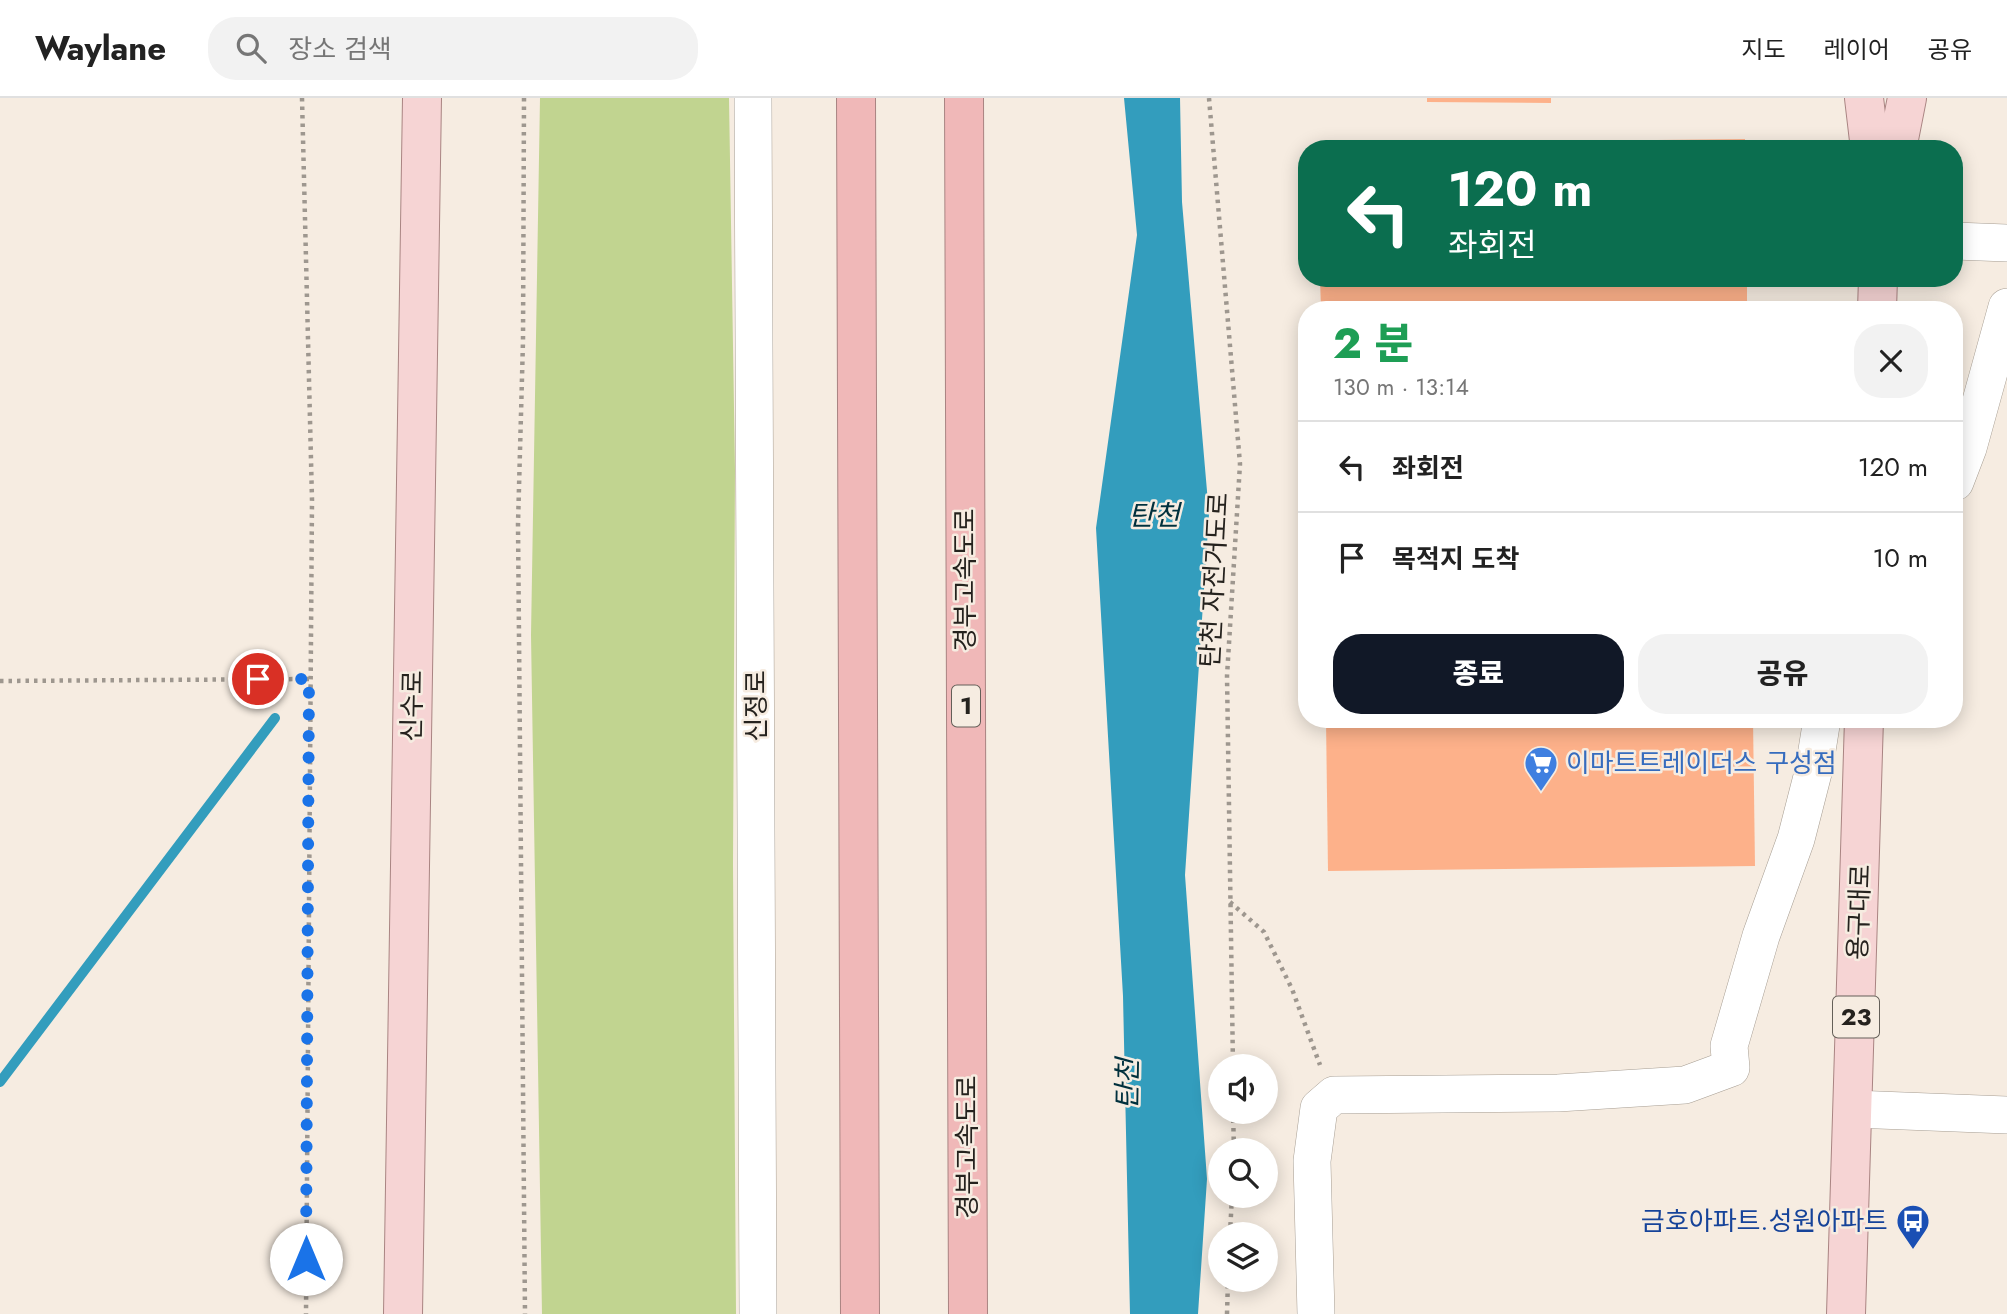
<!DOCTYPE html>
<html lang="ko">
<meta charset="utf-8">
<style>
:root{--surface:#fff;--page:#f2f2f2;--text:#222;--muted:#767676;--line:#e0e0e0;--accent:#111827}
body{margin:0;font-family:Jost,"Noto Sans KR",sans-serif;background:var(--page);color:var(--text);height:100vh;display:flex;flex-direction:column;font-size:26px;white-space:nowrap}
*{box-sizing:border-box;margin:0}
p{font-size:23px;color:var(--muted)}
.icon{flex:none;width:38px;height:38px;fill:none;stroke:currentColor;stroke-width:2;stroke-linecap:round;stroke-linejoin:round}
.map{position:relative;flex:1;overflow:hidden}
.panel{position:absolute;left:1298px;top:203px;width:665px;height:427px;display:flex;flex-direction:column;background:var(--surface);border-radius:28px;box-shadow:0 4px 18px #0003}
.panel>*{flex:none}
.banner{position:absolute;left:1298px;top:42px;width:665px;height:147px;border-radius:28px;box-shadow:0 4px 18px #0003;background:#0b6e4f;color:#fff;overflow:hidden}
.controls{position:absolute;left:1208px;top:956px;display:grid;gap:14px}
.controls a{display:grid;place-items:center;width:70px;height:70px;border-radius:50%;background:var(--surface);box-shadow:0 4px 18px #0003;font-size:35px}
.pin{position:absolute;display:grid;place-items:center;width:60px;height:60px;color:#fff;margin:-30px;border:4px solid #fff;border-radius:50%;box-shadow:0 2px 7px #0007}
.me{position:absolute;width:77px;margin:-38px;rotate:0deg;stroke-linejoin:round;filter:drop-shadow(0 0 5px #0008)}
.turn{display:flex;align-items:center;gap:24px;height:147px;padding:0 35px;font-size:32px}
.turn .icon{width:91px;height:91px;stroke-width:2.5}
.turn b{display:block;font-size:49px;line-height:60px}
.round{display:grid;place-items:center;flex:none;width:74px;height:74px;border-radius:28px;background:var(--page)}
.overview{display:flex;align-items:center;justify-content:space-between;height:119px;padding:0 35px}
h1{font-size:42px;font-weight:800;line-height:52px;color:#1e9e55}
.primary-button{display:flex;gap:14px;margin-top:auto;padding:14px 35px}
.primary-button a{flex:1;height:80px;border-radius:28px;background:var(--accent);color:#fff;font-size:28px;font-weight:800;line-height:80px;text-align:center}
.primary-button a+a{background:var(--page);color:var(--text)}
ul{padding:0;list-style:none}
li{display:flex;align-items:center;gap:21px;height:91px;padding:0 35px;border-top:2px solid var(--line)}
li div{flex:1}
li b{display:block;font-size:26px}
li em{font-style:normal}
header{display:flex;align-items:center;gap:42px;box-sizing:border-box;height:98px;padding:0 35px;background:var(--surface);border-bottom:2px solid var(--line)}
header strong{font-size:33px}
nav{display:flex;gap:38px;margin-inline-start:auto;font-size:24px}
.search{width:490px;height:63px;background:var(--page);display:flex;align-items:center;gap:18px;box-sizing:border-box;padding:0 24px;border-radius:28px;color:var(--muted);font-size:26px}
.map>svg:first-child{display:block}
</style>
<header>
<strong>Waylane</strong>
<div class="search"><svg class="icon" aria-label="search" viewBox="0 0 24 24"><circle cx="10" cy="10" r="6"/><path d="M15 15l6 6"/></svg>장소 검색</div>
<nav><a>지도</a><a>레이어</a><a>공유</a></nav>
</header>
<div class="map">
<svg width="2007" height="1216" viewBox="0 0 2007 1216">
<rect width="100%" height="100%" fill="#f6ece1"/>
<path fill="#c1d490" d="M540,0H729L735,372L733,767L736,1216H542L531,537Z"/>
<path fill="#339dbd" d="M1124,0H1180L1182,104L1209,416L1185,777L1207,1081L1198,1216H1130L1123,898L1096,430L1137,137Z"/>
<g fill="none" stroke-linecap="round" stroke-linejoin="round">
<path stroke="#339dbd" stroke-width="10" d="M0,984L275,620"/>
</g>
<g fill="#fdb18a">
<path d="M1427,0H1551V5L1427,4Z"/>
<path d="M1745,41V51H1319V46Z"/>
<path d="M1320,180H1747V212H1321Z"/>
<path d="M1326,621H1753L1755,768L1328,773Z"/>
</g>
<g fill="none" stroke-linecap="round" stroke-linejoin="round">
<defs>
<g id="minor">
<path d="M753,0L758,1216"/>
<path d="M1955,143L2007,145"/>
<path d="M1955,384L1968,350L2007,209"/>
<path d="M1853,1011L2007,1017"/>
<path d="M1316,1216L1312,1063L1319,1010L1334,997L1558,995L1685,987L1731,970L1729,948L1761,838L1796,741L1814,671L1822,621"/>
</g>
<g id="major">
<path d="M1864,0L1870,51"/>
<path d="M1897,51L1907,0"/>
<path d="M1877,212L1878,180"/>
<path d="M403,1216L422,0"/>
<path d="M1846,1216L1864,621"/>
</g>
<g id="highway">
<path d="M856,0L860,1216"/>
<path d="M964,0L968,1216"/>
</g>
</defs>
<use href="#minor" stroke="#a79e93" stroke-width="38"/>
<use href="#major" stroke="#a98482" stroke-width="40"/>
<use href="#highway" stroke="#a98482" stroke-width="40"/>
<g stroke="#9e978f" stroke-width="4.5" stroke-dasharray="3.5 5" stroke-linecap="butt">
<path d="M302,0L312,402L306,1216"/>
<path d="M524,0L523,243L518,426L525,1216"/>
<path d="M1209,0L1240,366L1227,578L1233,968"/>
<path d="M0,583L309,581"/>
<path d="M1230,804L1264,834L1292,891L1320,967"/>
<path d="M1233,1013L1234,1052"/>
<path d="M1230,1136L1232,1097"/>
<path d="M1227,1216L1228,1181"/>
</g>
<use href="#minor" stroke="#fff" stroke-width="37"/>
<use href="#major" stroke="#f6d4d4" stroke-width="38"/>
<use href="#highway" stroke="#f0b8b8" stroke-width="38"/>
</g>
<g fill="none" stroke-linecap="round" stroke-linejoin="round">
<path stroke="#1a73e8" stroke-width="12" stroke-dasharray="0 21.6" d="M258,581H309L306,1161"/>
</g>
<defs>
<symbol id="supermarket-pin" viewBox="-11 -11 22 30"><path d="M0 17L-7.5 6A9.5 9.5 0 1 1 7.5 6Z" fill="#3f7fe0" stroke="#f6ece1"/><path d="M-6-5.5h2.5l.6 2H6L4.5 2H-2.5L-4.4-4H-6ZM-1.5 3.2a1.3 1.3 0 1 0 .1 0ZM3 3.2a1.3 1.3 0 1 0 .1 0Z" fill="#fff"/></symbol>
<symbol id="bus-pin" viewBox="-11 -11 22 30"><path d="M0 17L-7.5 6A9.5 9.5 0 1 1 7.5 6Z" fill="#1a4fb4" stroke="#f6ece1"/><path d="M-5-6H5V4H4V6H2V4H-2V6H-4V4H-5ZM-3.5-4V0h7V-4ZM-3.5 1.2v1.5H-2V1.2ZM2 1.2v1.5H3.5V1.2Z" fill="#fff"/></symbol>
</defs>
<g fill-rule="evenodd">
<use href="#supermarket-pin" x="1522" y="646" width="38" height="52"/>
<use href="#bus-pin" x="1894" y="1104" width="38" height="52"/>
</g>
<g text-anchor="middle" stroke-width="5" stroke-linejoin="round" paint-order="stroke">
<g fill="#f6ece1" stroke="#645f58" stroke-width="2">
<rect x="952" y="587.5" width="28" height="41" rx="5"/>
<rect x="1833" y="898.5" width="46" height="41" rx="5"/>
</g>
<g font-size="24" font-weight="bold" fill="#25221e">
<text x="966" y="616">1</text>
<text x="1856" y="927">23</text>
</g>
<g font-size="26" fill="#25221e" stroke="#f6ece1">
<text transform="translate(965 482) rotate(-90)" y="9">경부고속도로</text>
<text transform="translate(1214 482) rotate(-87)" y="9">탄천 자전거도로</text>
<text transform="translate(412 608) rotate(-89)" y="9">신수로</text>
<text transform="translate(756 608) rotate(-90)" y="9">신정로</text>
<text transform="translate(1859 814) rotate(-88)" y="9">용구대로</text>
<text transform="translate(967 1049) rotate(-90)" y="9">경부고속도로</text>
</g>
<g font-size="26" fill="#366cbe" stroke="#f6ece1" text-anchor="start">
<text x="1566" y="674">이마트트레이더스 구성점</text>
</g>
<g font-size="26" fill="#164399" stroke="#f6ece1" text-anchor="end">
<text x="1888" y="1132">금호아파트.성원아파트</text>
</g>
<g font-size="28" font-style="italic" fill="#00303d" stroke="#f6ece1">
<text x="1154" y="427">탄천</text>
<text transform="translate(1127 986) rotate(-89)" y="10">탄천</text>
</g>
</g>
</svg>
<div class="controls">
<a><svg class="icon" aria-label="sound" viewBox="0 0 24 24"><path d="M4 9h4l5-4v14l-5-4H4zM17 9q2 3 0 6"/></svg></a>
<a><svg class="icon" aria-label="search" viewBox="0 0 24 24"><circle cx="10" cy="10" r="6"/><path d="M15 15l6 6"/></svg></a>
<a><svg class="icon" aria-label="layers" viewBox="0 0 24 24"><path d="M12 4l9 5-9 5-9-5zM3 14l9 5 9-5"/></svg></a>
</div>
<div class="pin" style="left:258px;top:581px;background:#d93025"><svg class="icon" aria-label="arrive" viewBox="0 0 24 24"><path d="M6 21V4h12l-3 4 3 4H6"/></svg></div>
<svg class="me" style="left:306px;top:1161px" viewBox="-20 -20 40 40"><circle r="19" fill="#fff"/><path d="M0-13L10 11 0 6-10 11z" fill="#1a73e8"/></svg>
<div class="banner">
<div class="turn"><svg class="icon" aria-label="left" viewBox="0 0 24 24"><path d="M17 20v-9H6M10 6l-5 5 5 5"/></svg><div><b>120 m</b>좌회전</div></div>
</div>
<section class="panel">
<div class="overview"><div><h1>2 분</h1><p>130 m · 13:14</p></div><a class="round"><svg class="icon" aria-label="close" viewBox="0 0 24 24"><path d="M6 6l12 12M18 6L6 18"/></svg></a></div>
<ul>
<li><svg class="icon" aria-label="left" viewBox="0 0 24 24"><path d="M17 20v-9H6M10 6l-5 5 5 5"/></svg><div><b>좌회전</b></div><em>120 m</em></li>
<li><svg class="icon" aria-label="arrive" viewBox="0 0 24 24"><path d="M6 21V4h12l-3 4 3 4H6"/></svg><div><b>목적지 도착</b></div><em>10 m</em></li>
</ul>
<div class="primary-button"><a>종료</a><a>공유</a></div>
</section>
</div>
